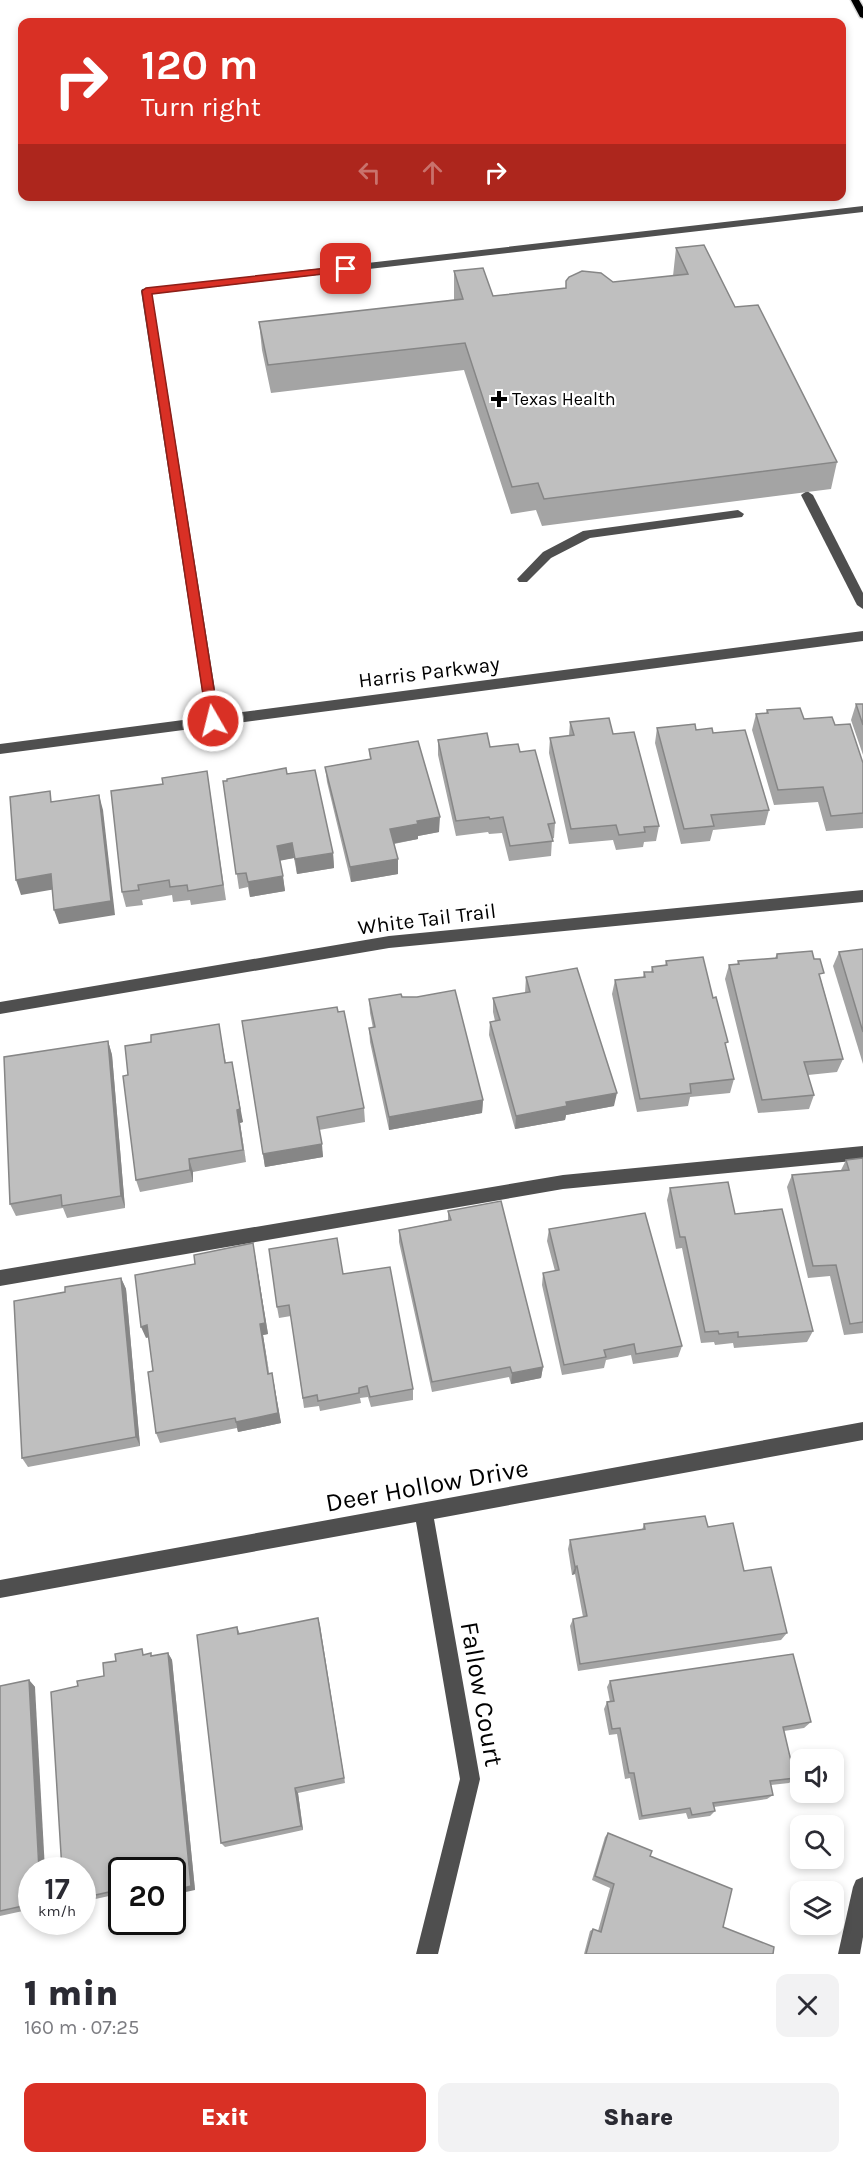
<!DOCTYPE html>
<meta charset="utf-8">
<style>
:root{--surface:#fff;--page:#f2f2f3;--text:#2b2b33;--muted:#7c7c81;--accent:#d93025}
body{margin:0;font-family:Karla,sans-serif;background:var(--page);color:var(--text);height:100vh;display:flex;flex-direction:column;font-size:22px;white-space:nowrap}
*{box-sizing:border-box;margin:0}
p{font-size:20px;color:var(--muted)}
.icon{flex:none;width:33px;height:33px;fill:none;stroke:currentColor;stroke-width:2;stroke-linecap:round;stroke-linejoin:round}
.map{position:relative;height:1954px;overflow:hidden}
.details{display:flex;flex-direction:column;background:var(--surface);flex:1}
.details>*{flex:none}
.guide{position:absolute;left:18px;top:18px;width:828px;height:183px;border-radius:12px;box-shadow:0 3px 9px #0003;background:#d93025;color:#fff;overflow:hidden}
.fabs{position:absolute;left:790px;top:1749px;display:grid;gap:12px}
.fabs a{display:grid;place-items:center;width:54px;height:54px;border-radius:12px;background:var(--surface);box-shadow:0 3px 9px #0003;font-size:30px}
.speed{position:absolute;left:18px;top:1857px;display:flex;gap:12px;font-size:30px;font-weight:700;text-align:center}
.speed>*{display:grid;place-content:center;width:78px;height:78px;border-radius:50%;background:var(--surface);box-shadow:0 3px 9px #0003;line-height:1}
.speed small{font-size:15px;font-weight:400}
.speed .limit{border:3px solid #111;border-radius:9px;background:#fff;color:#111}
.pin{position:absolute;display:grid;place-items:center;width:51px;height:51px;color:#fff;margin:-26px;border-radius:12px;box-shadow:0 3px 9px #0006}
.me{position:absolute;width:66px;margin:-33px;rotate:352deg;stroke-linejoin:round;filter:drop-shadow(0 0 4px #0008)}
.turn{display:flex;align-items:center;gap:21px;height:126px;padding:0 24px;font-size:27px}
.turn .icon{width:78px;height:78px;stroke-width:2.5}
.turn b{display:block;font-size:42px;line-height:51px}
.lanes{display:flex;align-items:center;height:57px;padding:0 24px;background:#0003;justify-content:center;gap:30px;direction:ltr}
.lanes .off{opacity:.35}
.round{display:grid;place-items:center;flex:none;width:63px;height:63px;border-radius:12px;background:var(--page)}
.headline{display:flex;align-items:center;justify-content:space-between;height:102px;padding:0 24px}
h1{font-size:36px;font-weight:800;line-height:45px}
.button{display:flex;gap:12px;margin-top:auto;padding:12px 24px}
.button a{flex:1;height:69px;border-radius:12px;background:var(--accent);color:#fff;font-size:24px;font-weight:800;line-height:69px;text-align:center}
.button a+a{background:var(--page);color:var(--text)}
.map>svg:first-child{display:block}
</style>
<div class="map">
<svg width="863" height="1954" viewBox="0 0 863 1954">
<rect width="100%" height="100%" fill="#fff"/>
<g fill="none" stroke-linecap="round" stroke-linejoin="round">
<defs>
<path id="major" d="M851,0H859L863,7V18L860,17Z"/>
</defs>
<use href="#major" stroke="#dbdbdb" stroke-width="3"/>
<g fill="#4f4f4f" fill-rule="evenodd">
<path d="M863,206V212L152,294L219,715L863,631V641L0,754V744L206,717L141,291L142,289Z"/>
<path d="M807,491L813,495L863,593V609L857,605L801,495Z"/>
<path d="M738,510L744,514L742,517L590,538L551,558L527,582H519L517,579L543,552L583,531Z"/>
<path d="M863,890V902L389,948L0,1014V1002L389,936Z"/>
<path d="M863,1146V1160L563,1189L0,1286V1270L563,1175Z"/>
<path d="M863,1422V1440L434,1519L480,1779L438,1954H416L460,1779L416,1522L0,1598V1580Z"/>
<path d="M863,1877V1937L860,1954H838L853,1887L856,1880Z"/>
</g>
<use href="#major" fill="#000" fill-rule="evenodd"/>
</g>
<g fill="#a4a4a4">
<path d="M676,248L735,307L837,462L831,489L542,526L536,510L511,514L464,370L271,393L262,350L259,322L454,300V271L493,296L673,276Z"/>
<path d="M856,704H863V755L851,720Z"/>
<path d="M767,710L804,719L835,725L863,763V828L826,831L818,802L774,805L752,730L756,714L766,713Z"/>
<path d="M570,722L613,734L659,826L656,841L644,842L643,847L616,850L613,840L569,844L549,753L550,738L569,736Z"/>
<path d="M657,728L696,730L713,733L769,810L765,825L713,830L710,841L681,844L655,743Z"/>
<path d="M438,740L520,752L555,823L554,838L552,839L551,856L509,861L502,833L489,834L488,832L456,836L438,755Z"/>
<path d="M369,749L439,832L418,836V839L394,844L398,874L351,882L327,782L325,767L370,759Z"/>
<path d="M207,771L226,900L191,905L190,900L173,902L172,895L142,900L143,905L126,907L122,892L163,784Z"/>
<path d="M287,774L333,853L334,868L297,874L294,858L280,860L285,891L250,897L248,887L239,889L223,781Z"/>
<path d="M863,949V1064L833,966L839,952Z"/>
<path d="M777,954L821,980L843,1059L837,1072L808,1075L814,1095L809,1109L758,1113L725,979L729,965H737L738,961L775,958Z"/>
<path d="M666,961L726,1048L734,1079L730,1093L690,1097L688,1106L637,1112L612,994L615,980L643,977L644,972H651L652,967L665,966Z"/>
<path d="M526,977L614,1106L566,1115L565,1120L515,1129L489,1035L490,1022L495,1021L493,1012V998L525,993Z"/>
<path d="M402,997L483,1100L482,1113L389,1130L370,1042L369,1028H373L370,1013L369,999Z"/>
<path d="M242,1021L364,1108L365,1122L319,1130L323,1157L265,1167Z"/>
<path d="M221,1037L226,1063L243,1122L240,1123L246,1162L193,1172V1182L140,1192L136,1180L128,1075Z"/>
<path d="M108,1041L112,1055L125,1208L67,1218L63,1208L16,1216L10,1204Z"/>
<path d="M863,1158V1333L844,1335L830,1276L808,1278L787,1187L792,1175L841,1170L846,1160Z"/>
<path d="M670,1188L735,1214L813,1331L807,1342L734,1348L733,1343L715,1345L714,1342L701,1343L682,1248L676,1249L667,1200Z"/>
<path d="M448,1211L543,1367L541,1378L511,1384L509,1377L432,1392L399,1242V1230L448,1220Z"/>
<path d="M549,1229L682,1346L678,1357L633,1364L631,1355L606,1360L604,1368L562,1375L542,1285L543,1273L555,1271L547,1241Z"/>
<path d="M255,1255L268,1334L263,1335L269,1374L274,1383L281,1423L238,1432L237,1428L160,1443L156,1433L153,1371L149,1337L146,1338Z"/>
<path d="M343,1274L413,1389V1400L371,1407L368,1397L360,1398L361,1403L320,1411L319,1406L304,1408L291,1316L279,1318L277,1307Z"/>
<path d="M121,1278L126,1289L140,1446L28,1467L22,1458L65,1292Z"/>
<path d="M644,1524L708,1527L744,1571L787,1633L781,1640L578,1671L570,1626L573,1619L583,1617L575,1574L572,1575L568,1549L570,1540L642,1530Z"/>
<path d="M318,1618L345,1783L298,1793L303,1830L225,1847L221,1843L237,1627L240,1634Z"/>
<path d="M168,1653L172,1660L195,1890L122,1870V1905L118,1903V1894L82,1902L78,1686L104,1676L116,1661L146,1654L153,1656Z"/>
<path d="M29,1680L35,1687L32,1909L0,1916V1686Z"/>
<path d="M610,1681L811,1722L804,1728L784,1731L795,1778L789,1783L771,1785L773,1795L767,1799L714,1807L715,1811L710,1816L688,1819L686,1813L639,1820L630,1778L625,1779L617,1734L609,1735L604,1709L607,1702H610L607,1687Z"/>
<path d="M608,1833L650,1856L723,1927L773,1954H584L590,1931L593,1929L598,1931L610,1888L592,1880L605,1837Z"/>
</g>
<g fill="#868686">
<path d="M99,795L103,810L115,915L59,924L54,910Z"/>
<path d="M440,817L439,832L418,836V839L391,844L390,829L417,821Z"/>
<path d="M292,843L294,858L279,861L277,846Z"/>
<path d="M333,853L334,868L297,874L295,859Z"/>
<path d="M398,859V874L351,882L350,867Z"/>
<path d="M51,874L56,889L21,895L16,880Z"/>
<path d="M283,876L285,891L250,897L248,882Z"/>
<path d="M108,1041L112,1055L125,1208L121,1196Z"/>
<path d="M232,1062L243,1122L240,1123L246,1162L237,1110Z"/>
<path d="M617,1093L614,1106L566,1115L565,1120L515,1129L516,1116L566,1102Z"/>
<path d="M483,1100L482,1113L389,1130V1117Z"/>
<path d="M322,1144L323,1157L265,1167L263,1154Z"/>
<path d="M189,1159L193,1172V1182L190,1170Z"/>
<path d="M253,1243L268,1334L263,1335L271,1384L260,1324Z"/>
<path d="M121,1278L126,1289L140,1446L136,1437Z"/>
<path d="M147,1325L152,1336L146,1338L141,1327Z"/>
<path d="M543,1367L541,1378L511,1384L512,1373Z"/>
<path d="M272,1373L281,1423L238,1432L236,1422Z"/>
<path d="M577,1566L575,1574L572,1575L575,1567Z"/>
<path d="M318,1618L320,1625L345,1783L344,1778Z"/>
<path d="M168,1653L172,1660L195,1890L172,1895Z"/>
<path d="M29,1680L35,1687L45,1870H39Z"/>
<path d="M295,1788L298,1793L303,1830L301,1826Z"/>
</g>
<g fill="#bfbfbf" stroke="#868686" stroke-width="1.5">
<path d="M704,245L735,307L758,305L837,462L544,499L538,483L512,487L465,343L268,365L259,322L463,299L454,271L483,268L493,296L566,288V281L569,277L582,271L601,273L613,282L688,274L676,248Z"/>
<path d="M856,704H863V725Z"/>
<path d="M800,708L804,719L832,717L835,725L850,724L863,763V813L831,816L823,787L778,790L756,714L768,713L767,710Z"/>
<path d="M609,718L613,734L634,732L659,826L644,827L645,832L619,835L616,825L571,829L550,738L574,735L570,722Z"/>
<path d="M695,724L696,730L712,728L713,733L745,730L769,810L711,815L714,826L684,829L657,728Z"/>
<path d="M487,733L490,747L518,744L520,752L535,750L555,823L548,824L553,841L510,846L503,817L490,819L489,817L456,821L438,740Z"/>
<path d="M418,741L440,817L417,821L418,824L390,829L398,859L350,867L325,767L371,759L369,749Z"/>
<path d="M286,768L287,774L315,770L333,853L295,859L292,843L277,846L283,876L248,882L246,873L236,874L223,781H227V779Z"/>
<path d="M207,771L223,885L188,891L187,885L170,887L169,880L138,885L139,890L122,892L111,791L163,784L162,778Z"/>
<path d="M50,791L51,802L99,795L111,901L54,910L51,874L16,880L10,797Z"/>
<path d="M863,949V1032L839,952Z"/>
<path d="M812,951L814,959H820L824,973L819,974L843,1059L804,1062L814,1095L762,1100L729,965L739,964L738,961L777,958V954Z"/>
<path d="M703,957L713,998L716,997L728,1042L725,1043L734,1079L690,1084L691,1093L640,1099L615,980L645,977L644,972H653L652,967L667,965L666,961Z"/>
<path d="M577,968L617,1093L566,1102L567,1106L516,1116L490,1022L500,1020L493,998L530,992L526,977Z"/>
<path d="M455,990L483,1100L389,1117L369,1028L375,1027L369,999L401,994L402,997H417Z"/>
<path d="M337,1007L338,1012L344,1011L364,1108L317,1117L322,1144L263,1154L242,1021Z"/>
<path d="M219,1024L225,1063L232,1062L240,1109L237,1110L243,1150L189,1159L190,1170L136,1180L123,1076L128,1075L125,1046L151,1042V1035Z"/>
<path d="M108,1041L121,1196L62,1206L61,1195L10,1204L4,1057Z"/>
<path d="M863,1158V1322L850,1324L836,1265L813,1266L792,1175L849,1170L846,1160Z"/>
<path d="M728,1182L735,1214L782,1209L813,1331L738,1337V1332L719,1334L718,1331L705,1332L685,1237H680L670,1188Z"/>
<path d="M501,1201L543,1367L512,1373L510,1367L432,1382L399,1230L451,1220L448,1211Z"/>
<path d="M645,1213L682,1346L636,1354L634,1344L604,1350L606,1357L564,1365L543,1273L559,1270L549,1229Z"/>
<path d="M337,1238L343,1274L390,1267L413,1389L370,1397L367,1386L359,1388V1393L318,1401L317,1395L303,1398L289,1305L277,1307L269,1249Z"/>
<path d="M253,1243L265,1323L260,1324L268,1374L272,1373L278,1413L236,1422L235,1418L156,1433L148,1372L153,1371L147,1325L141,1327L135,1275L195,1264L194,1255Z"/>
<path d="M121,1278L136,1437L22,1458L14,1301L65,1292V1287Z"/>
<path d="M705,1516L708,1527L733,1523L744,1571L771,1567L787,1633L580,1664L573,1619L587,1616L577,1566L575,1567L570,1540L645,1529L644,1524Z"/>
<path d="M318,1618L344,1778L295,1788L301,1826L221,1843L197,1635L237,1627L238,1634Z"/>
<path d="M142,1649L143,1655L151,1653V1656L168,1653L191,1886L172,1891V1870H122V1903H118V1890L82,1898V1870H62L51,1692L78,1686L77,1681L104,1676L103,1663L116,1661L115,1654Z"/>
<path d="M793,1654L811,1722L783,1727L795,1778L770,1781L773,1795L713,1803L715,1811L692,1815L690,1808L642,1816L634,1773H629L620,1728L612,1729L607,1702L614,1701L610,1681Z"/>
<path d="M29,1680L39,1870H32V1904L0,1911V1686Z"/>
<path d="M608,1833L652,1851L650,1856L732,1889L723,1927L774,1947L773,1954H586L593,1929L601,1932L614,1884L595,1876Z"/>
</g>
<path fill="#d93025" stroke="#8d1f18" stroke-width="1.5" d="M346,266L351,269L349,271L152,294L219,721L213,726L207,721L142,291L146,288Z"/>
<path fill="#000" stroke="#fff" stroke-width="2" d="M496 390h6v6h6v6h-6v6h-6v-6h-6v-6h6z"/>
<g text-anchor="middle" stroke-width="4.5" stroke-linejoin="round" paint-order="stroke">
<g font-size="18" fill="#000" stroke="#fff" text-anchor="start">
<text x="512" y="405">Texas Health</text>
</g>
<g font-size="21" fill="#000" stroke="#fff">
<text transform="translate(429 672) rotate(-7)" y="7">Harris Parkway</text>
<text transform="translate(427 919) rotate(-7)" y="7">White Tail Trail</text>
</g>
<g font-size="26" fill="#000" stroke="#fff">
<text transform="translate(427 1485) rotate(-10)" y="9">Deer Hollow Drive</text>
<text transform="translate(482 1694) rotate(80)" y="9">Fallow Court</text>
</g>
</g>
</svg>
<div class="fabs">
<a><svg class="icon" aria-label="sound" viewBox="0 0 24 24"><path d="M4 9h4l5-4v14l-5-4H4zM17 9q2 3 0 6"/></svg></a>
<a><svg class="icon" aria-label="search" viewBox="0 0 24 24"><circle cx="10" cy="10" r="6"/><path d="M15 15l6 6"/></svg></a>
<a><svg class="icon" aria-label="layers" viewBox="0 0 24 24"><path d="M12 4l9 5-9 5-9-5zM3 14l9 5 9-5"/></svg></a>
</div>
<div class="speed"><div>17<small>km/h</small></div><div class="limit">20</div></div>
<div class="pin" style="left:346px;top:269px;background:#d93025"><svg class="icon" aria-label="arrive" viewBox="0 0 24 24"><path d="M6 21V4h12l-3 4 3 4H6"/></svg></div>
<svg class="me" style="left:213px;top:721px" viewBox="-20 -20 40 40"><circle r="17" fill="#d93025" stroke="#fff" stroke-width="3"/><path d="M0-11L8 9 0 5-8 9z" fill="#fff"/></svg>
<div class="guide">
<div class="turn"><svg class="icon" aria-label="right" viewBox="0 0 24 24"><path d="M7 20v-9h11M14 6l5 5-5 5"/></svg><div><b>120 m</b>Turn right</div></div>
<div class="lanes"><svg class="icon off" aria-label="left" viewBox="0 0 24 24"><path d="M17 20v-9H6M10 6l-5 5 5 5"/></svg><svg class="icon off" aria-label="ahead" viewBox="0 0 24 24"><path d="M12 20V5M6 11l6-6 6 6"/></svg><svg class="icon" aria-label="right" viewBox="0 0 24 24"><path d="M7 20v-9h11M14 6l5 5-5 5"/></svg></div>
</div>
</div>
<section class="details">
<div class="headline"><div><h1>1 min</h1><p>160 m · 07:25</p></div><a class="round"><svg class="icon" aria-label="close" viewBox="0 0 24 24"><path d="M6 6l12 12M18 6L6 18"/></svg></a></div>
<div class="button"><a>Exit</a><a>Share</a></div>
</section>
